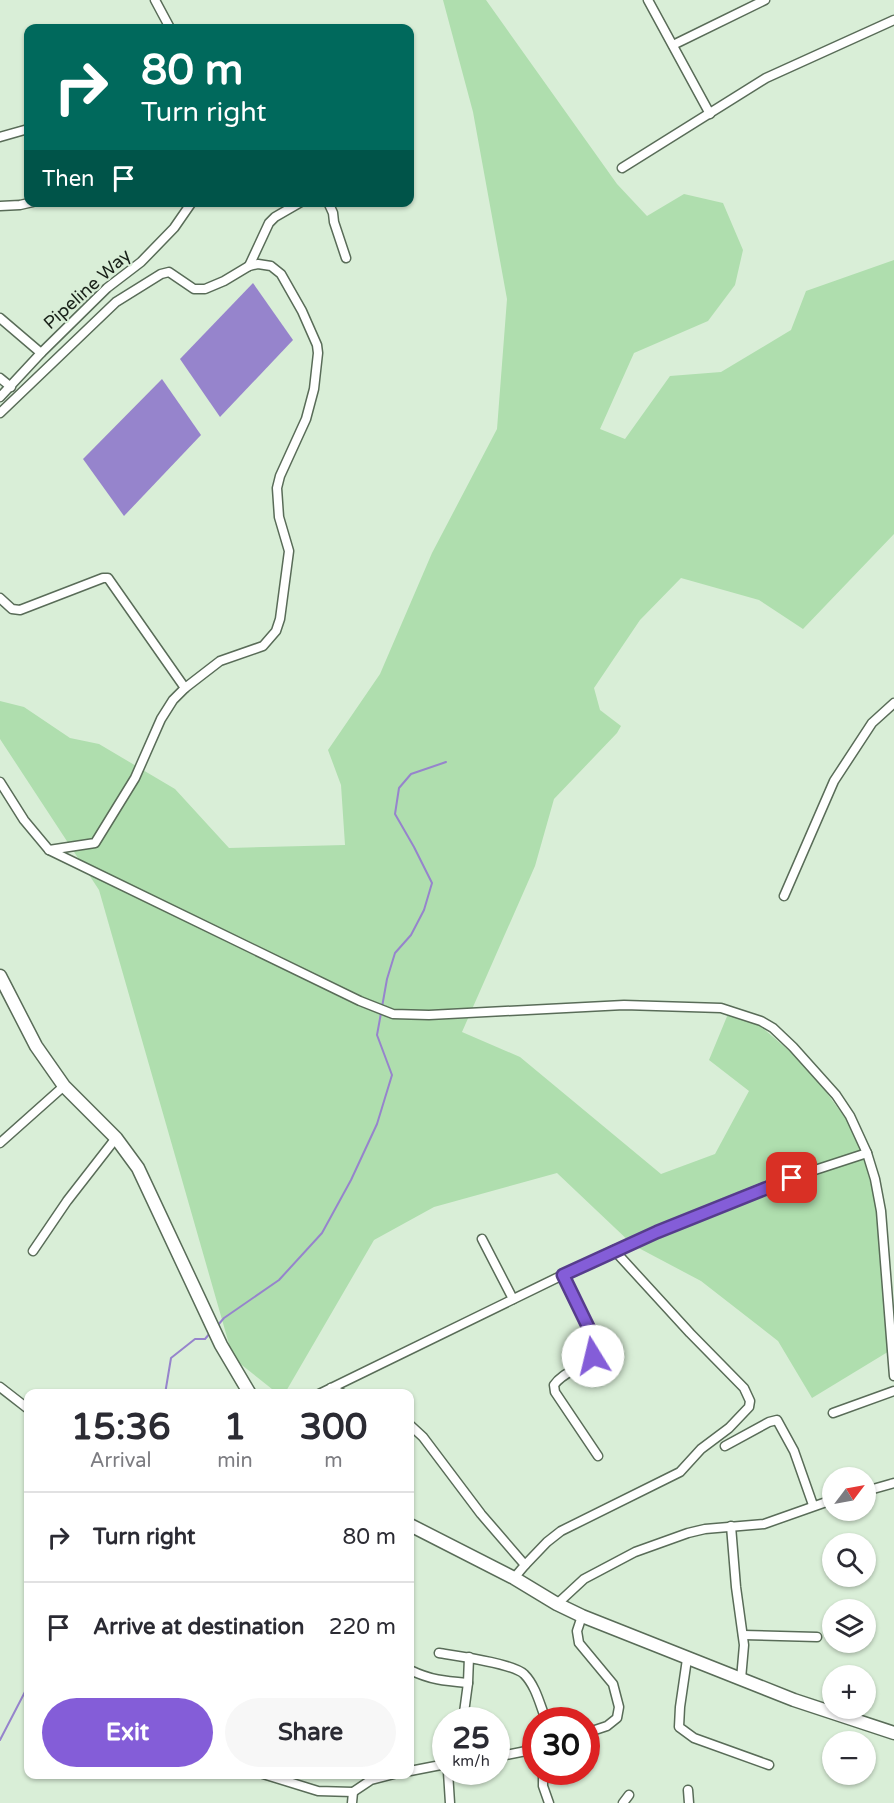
<!DOCTYPE html>
<meta charset="utf-8">
<style>
:root{--surface:#fff;--page:#f7f7f7;--text:#2b2b33;--muted:#7c7c81;--line:#e1e1e2;--accent:#845dd8}
body{margin:0;font-family:"Varela Round",sans-serif;background:var(--page);color:var(--text);height:100vh;display:flex;flex-direction:column;font-size:22px;white-space:nowrap}
*{box-sizing:border-box;margin:0}
p{font-size:20px;color:var(--muted)}
.icon{flex:none;width:33px;height:33px;fill:none;stroke:currentColor;stroke-width:2;stroke-linecap:round;stroke-linejoin:round}
.map{position:relative;flex:1;overflow:hidden}
.details{position:absolute;left:24px;top:1389px;width:390px;height:390px;display:flex;flex-direction:column;background:var(--surface);border-radius:12px;box-shadow:0 2px 4px #0004}
.details>*{flex:none}
.banner{position:absolute;left:24px;top:24px;width:390px;height:183px;border-radius:12px;box-shadow:0 2px 4px #0004;background:#00695c;color:#fff;overflow:hidden}
.needle{width:39px;rotate:58deg}
.controls{position:absolute;left:822px;top:1467px;display:grid;gap:12px}
.controls a{display:grid;place-items:center;width:54px;height:54px;border-radius:50%;background:var(--surface);box-shadow:0 2px 4px #0004;font-size:30px}
.speed{position:absolute;left:432px;top:1707px;display:flex;gap:12px;font-size:30px;font-weight:700;text-align:center}
.speed>*{display:grid;place-content:center;width:78px;height:78px;border-radius:50%;background:var(--surface);box-shadow:0 2px 4px #0004;line-height:1}
.speed small{font-size:15px;font-weight:400}
.speed .limit{border:9px solid #d22;background:#fff;color:#111}
.pin{position:absolute;display:grid;place-items:center;width:51px;height:51px;color:#fff;margin:-26px;border-radius:12px;box-shadow:0 3px 9px #0006}
.me{position:absolute;width:66px;margin:-33px;rotate:351deg;stroke-linejoin:round;filter:drop-shadow(0 0 4px #0008)}
.turn{display:flex;align-items:center;gap:21px;height:126px;padding:0 18px;font-size:27px}
.turn .icon{width:78px;height:78px;stroke-width:2.5}
.turn b{display:block;font-size:42px;line-height:51px}
.then{display:flex;align-items:center;height:57px;padding:0 18px;background:#0003;gap:12px;font-size:22px}
.eta{display:flex;justify-content:space-evenly;align-items:center;height:102px;text-align:center}
.eta b{font-size:36px;font-weight:700;line-height:42px}
.action{display:flex;gap:12px;margin-top:auto;padding:12px 18px}
.action a{flex:1;height:69px;border-radius:36px;background:var(--accent);color:#fff;font-size:24px;font-weight:700;line-height:69px;text-align:center}
.action a+a{background:var(--page);color:var(--text)}
ul{padding:0;list-style:none}
li{display:flex;align-items:center;gap:18px;height:90px;padding:0 18px;border-top:2px solid var(--line)}
li div{flex:1}
li b{display:block;font-size:22px}
li em{font-style:normal}
.map>svg:first-child{display:block}
</style>
<div class="map">
<svg width="894" height="1803" viewBox="0 0 894 1803">
<rect width="100%" height="100%" fill="#d9eed7"/>
<path fill="#afdeae" d="M443,0H486L617,184L647,216L684,194L723,203L743,250L735,285L708,321L634,353L600,429L625,439L670,376L721,372L791,330L806,291L894,260V534L803,629L759,600L681,578L640,620L594,688L600,710L621,726L617,733L554,799L535,866L462,1032L520,1057L661,1174L715,1154L749,1091L709,1060L728,1014L758,1024L807,1066L857,1134L875,1199L891,1350L812,1398L778,1341L701,1281L633,1245L557,1173L434,1207L374,1240L285,1393H277L233,1358L99,890L0,739V701L24,707L70,738L99,744L175,789L229,848L345,845L341,785L328,750L380,674L432,553L497,429L507,299L473,112Z"/>
<g fill="#9684cc">
<path d="M253,283L293,340L220,417L180,359Z"/>
<path d="M162,379L201,435L124,516L83,459Z"/>
</g>
<g fill="none" stroke-linecap="round" stroke-linejoin="round">
<g stroke="#9684cc" stroke-width="2">
<path d="M382,1007L387,979L395,953L411,935L424,910L432,883L414,847L395,814L399,788L411,774L446,762"/>
<path d="M218,1325L224,1318L279,1280L322,1233L351,1180L377,1124L392,1075L377,1035L381,1013"/>
<path d="M165,1394L171,1358L195,1339H205L210,1333"/>
<path d="M0,1740L28,1686"/>
</g>
<defs>
<g id="street">
<path d="M155,0L170,28"/>
<path d="M648,0L710,114"/>
<path d="M673,45L765,0"/>
<path d="M0,137L28,129"/>
<path d="M622,168L766,78L894,20"/>
<path d="M328,202L333,213L334,222L346,258"/>
<path d="M0,206L20,205L33,202"/>
<path d="M249,266L269,223L275,217L301,202"/>
<path d="M0,318L41,353"/>
<path d="M0,378L11,387"/>
<path d="M0,397L41,353L107,288L141,262L174,228L192,202"/>
<path d="M0,413L116,302L161,274L169,272L194,289H205L224,281L249,266L258,264L271,266L281,274L302,311L317,345L318,353L314,389L306,419L280,476L277,488L279,517L289,551L280,619L276,631L263,646L220,661L185,688L173,700L161,719L135,778L95,843L49,850"/>
<path d="M0,598L12,609L20,610L103,578H108L185,688"/>
<path d="M0,782L24,820L49,850L360,1001L393,1014L429,1015L624,1005L721,1008L761,1021L773,1028L793,1047L836,1095L850,1116L867,1153L875,1179L881,1211L894,1376"/>
<path d="M784,896L834,781L872,723L894,703"/>
<path d="M0,1143L64,1086"/>
<path d="M482,1239L513,1299"/>
<path d="M33,1251L67,1201L116,1138"/>
<path d="M563,1275L595,1341C596,1369 567,1366 554,1385L555,1392L598,1456"/>
<path d="M0,1387L27,1408"/>
<path d="M331,1388L343,1394"/>
<path d="M319,1394L614,1250L772,1184L867,1153"/>
<path d="M833,1413L894,1391"/>
<path d="M410,1425L423,1437L481,1514L525,1565L514,1578"/>
<path d="M725,1446L769,1422L777,1420L794,1451L813,1505"/>
<path d="M866,1491L894,1483"/>
<path d="M731,1526L736,1587L744,1645L741,1679"/>
<path d="M525,1565L547,1542L561,1531L680,1472L701,1449L729,1428L749,1407L750,1401L744,1388L690,1333L614,1250"/>
<path d="M557,1604L584,1579L635,1552L688,1533L705,1529L764,1524L832,1500"/>
<path d="M582,1616L577,1631L579,1643L613,1684L619,1707L617,1718L607,1726L586,1733"/>
<path d="M743,1635L817,1637"/>
<path d="M439,1653C457,1656 512,1663 524,1674C536,1686 540,1705 546,1720"/>
<path d="M687,1659L680,1707L679,1727L694,1738L769,1765"/>
<path d="M410,1670C431,1680 444,1681 468,1683"/>
<path d="M463,1720L468,1683L469,1657"/>
<path d="M496,1757L536,1749"/>
<path d="M410,1771L446,1764"/>
<path d="M448,1772L450,1803"/>
<path d="M543,1772V1786L549,1803"/>
<path d="M263,1774L318,1791L353,1792L371,1780L394,1774"/>
<path d="M688,1790L689,1803"/>
<path d="M352,1803L353,1792"/>
<path d="M623,1803L629,1795"/>
</g>
<g id="secondary">
<path d="M0,976L36,1046L64,1086L116,1138L138,1168L221,1345L250,1394"/>
<path d="M410,1525L514,1578L557,1604L582,1616L794,1700L894,1733"/>
</g>
</defs>
<use href="#street" stroke="#596c58" stroke-width="11"/>
<use href="#secondary" stroke="#596c58" stroke-width="15"/>
<use href="#street" stroke="#fff" stroke-width="8"/>
<use href="#secondary" stroke="#fff" stroke-width="12"/>
</g>
<g fill="none" stroke-linecap="round" stroke-linejoin="round">
<defs>
<path id="route" d="M593,1356L595,1341L563,1275L657,1232L792,1178"/>
</defs>
<use href="#route" stroke="#563c8c" stroke-width="15"/>
<use href="#route" stroke="#845dd8" stroke-width="10"/>
</g>
<g text-anchor="middle" stroke-width="4.5" stroke-linejoin="round" paint-order="stroke">
<g font-size="18" fill="#182018" stroke="#d9eed7">
<text transform="translate(87 289) rotate(-42)" y="6">Pipeline Way</text>
</g>
</g>
</svg>
<div class="controls">
<a><svg class="needle" viewBox="-14 -14 28 28"><path d="M0-13l5 13h-10z" fill="#e53935"/><path d="M0 13l5-13h-10z" fill="#7c7c81"/></svg></a>
<a><svg class="icon" aria-label="search" viewBox="0 0 24 24"><circle cx="10" cy="10" r="6"/><path d="M15 15l6 6"/></svg></a>
<a><svg class="icon" aria-label="layers" viewBox="0 0 24 24"><path d="M12 4l9 5-9 5-9-5zM3 14l9 5 9-5"/></svg></a>
<a>+</a>
<a>−</a>
</div>
<div class="speed"><div>25<small>km/h</small></div><div class="limit">30</div></div>
<div class="pin" style="left:792px;top:1178px;background:#d93025"><svg class="icon" aria-label="arrive" viewBox="0 0 24 24"><path d="M6 21V4h12l-3 4 3 4H6"/></svg></div>
<svg class="me" style="left:593px;top:1356px" viewBox="-20 -20 40 40"><circle r="19" fill="#fff"/><path d="M0-13L10 11 0 6-10 11z" fill="#845dd8"/></svg>
<div class="banner">
<div class="turn"><svg class="icon" aria-label="right" viewBox="0 0 24 24"><path d="M7 20v-9h11M14 6l5 5-5 5"/></svg><div><b>80 m</b>Turn right</div></div>
<div class="then">Then<svg class="icon" aria-label="arrive" viewBox="0 0 24 24"><path d="M6 21V4h12l-3 4 3 4H6"/></svg></div>
</div>
<section class="details">
<div class="eta">
<div><b>15:36</b><p>Arrival</p></div>
<div><b>1</b><p>min</p></div>
<div><b>300</b><p>m</p></div>
</div>
<ul>
<li><svg class="icon" aria-label="right" viewBox="0 0 24 24"><path d="M7 20v-9h11M14 6l5 5-5 5"/></svg><div><b>Turn right</b></div><em>80 m</em></li>
<li><svg class="icon" aria-label="arrive" viewBox="0 0 24 24"><path d="M6 21V4h12l-3 4 3 4H6"/></svg><div><b>Arrive at destination</b></div><em>220 m</em></li>
</ul>
<div class="action"><a>Exit</a><a>Share</a></div>
</section>
</div>
